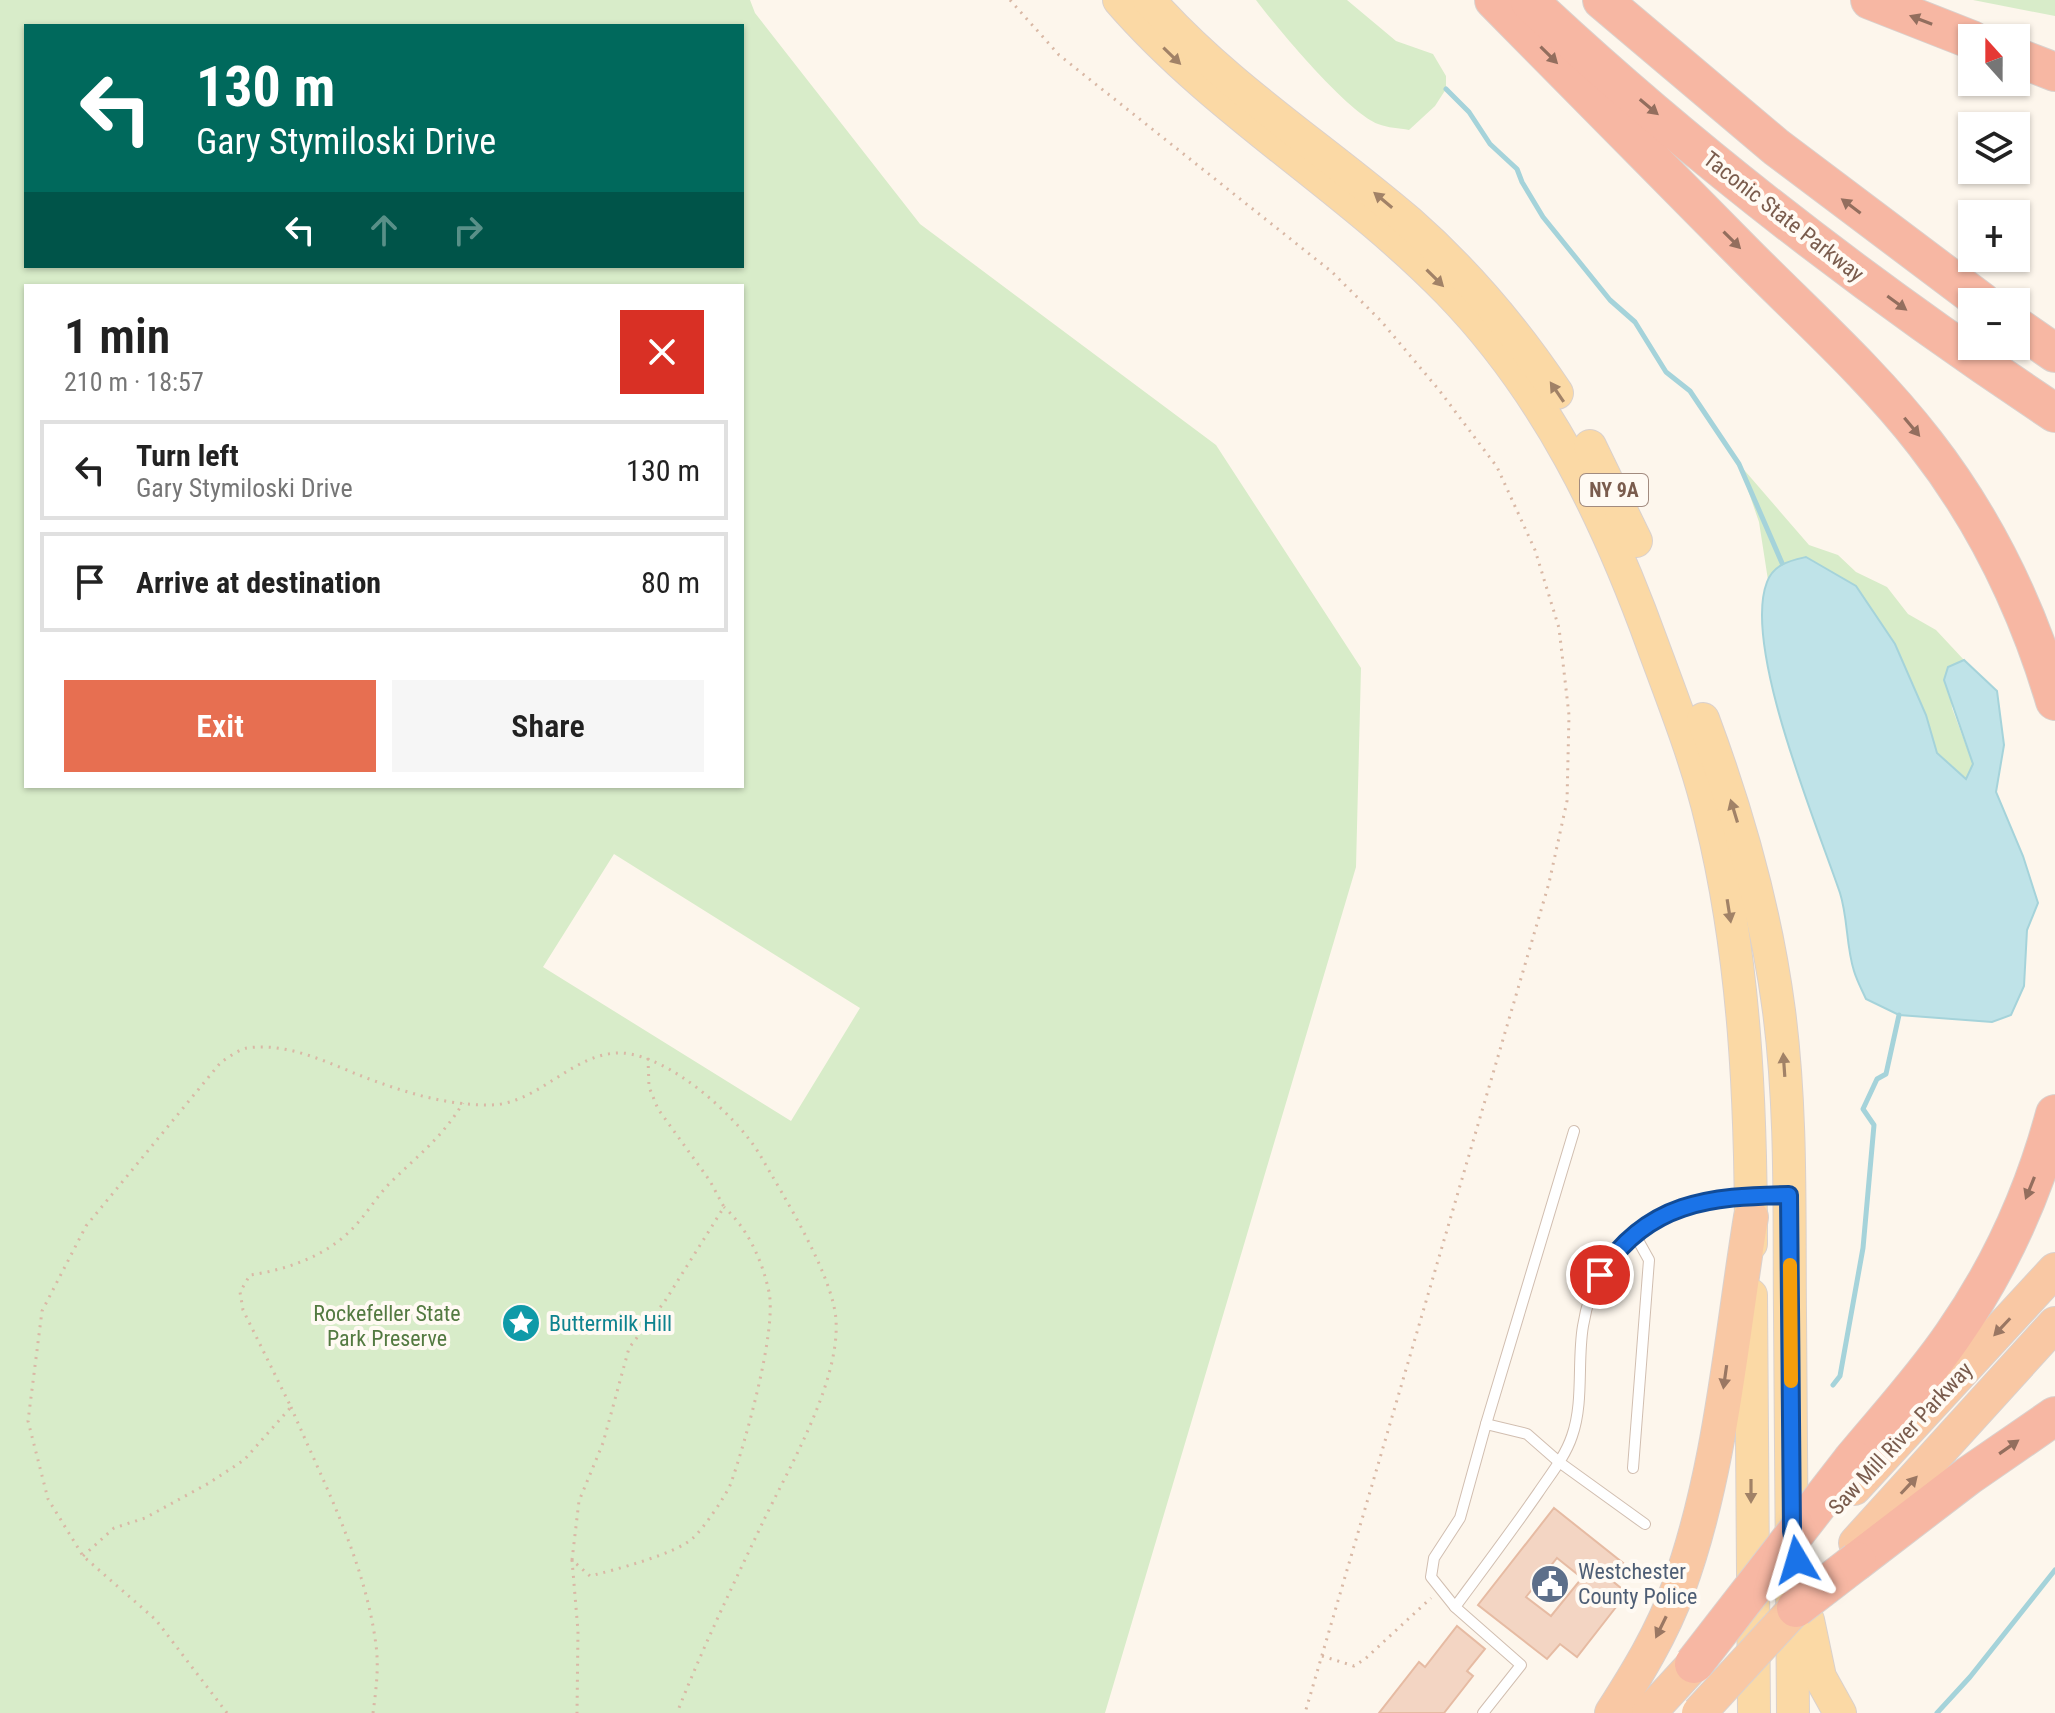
<!DOCTYPE html>
<meta charset="utf-8">
<style>
:root{--surface:#fff;--page:#f6f6f6;--text:#222;--muted:#767676;--line:#e0e0e0;--accent:#e76f51}
body{margin:0;font-family:"Roboto Condensed",sans-serif;background:var(--page);color:var(--text);height:100vh;display:flex;flex-direction:column;font-size:30px;white-space:nowrap}
*{box-sizing:border-box;margin:0}
p{font-size:26px;color:var(--muted)}
.icon{flex:none;width:44px;height:44px;fill:none;stroke:currentColor;stroke-width:2;stroke-linecap:round;stroke-linejoin:round}
.map{position:relative;flex:1;overflow:hidden}
.sheet{position:absolute;left:24px;top:284px;width:720px;height:504px;display:flex;flex-direction:column;background:var(--surface);border-radius:0px;box-shadow:0 2px 6px #0004}
.sheet>*{flex:none}
.hud{position:absolute;left:24px;top:24px;width:720px;height:244px;border-radius:0px;box-shadow:0 2px 6px #0004;background:#00695c;color:#fff;overflow:hidden}
.needle{width:52px;rotate:339deg}
.fabs{position:absolute;left:1958px;top:24px;display:grid;gap:16px}
.fabs a{display:grid;place-items:center;width:72px;height:72px;border-radius:0px;background:var(--surface);box-shadow:0 2px 6px #0004;font-size:40px}
.pin{position:absolute;display:grid;place-items:center;width:68px;height:68px;color:#fff;margin:-34px;border:4px solid #fff;border-radius:50%;box-shadow:0 2px 8px #0007}
.me{position:absolute;width:88px;margin:-44px;rotate:353deg;stroke-linejoin:round;filter:drop-shadow(0 0 6px #0008)}
.turn{display:flex;align-items:center;gap:28px;height:168px;padding:0 40px;font-size:36px}
.turn .icon{width:104px;height:104px;stroke-width:2.5}
.turn b{display:block;font-size:56px;line-height:68px}
.lanes{display:flex;align-items:center;height:76px;padding:0 40px;background:#0003;justify-content:center;gap:40px;direction:ltr}
.lanes .off{opacity:.35}
.round{display:grid;place-items:center;flex:none;width:84px;height:84px;border-radius:0px;background:var(--page)}
.summary{display:flex;align-items:center;justify-content:space-between;height:136px;padding:0 40px}
h1{font-size:48px;font-weight:600;line-height:60px}
.cta{display:flex;gap:16px;margin-top:auto;padding:16px 40px}
.cta a{flex:1;height:92px;border-radius:0px;background:var(--accent);color:#fff;font-size:32px;font-weight:600;line-height:92px;text-align:center}
.cta a+a{background:var(--page);color:var(--text)}
ul{padding:0;list-style:none}
li{display:flex;align-items:center;gap:24px;height:100px;margin:0 16px 12px;padding:0 24px;border:4px solid var(--line);border-radius:0px}
li div{flex:1}
li b{display:block;font-size:30px}
li em{font-style:normal}
.map>svg:first-child{display:block}
</style>
<div class="map">
<svg width="2055" height="1713" viewBox="0 0 2055 1713">
<rect width="100%" height="100%" fill="#fdf6ec"/>
<g fill="#d8ecc9" fill-rule="evenodd">
<path d="M0,0H750L755,13L920,224L1216,445L1361,668L1356,867L1105,1713H0ZM742,26V266H26V26ZM742,286V786H26V286ZM614,854L860,1008L791,1121L543,967Z"/>
<path d="M1256,0H1347L1396,41L1433,54L1446,76V89L1435,106L1409,130C1399,128 1388,128 1378,124C1348,113 1277,28 1256,0Z"/>
<path d="M1973,0H2055V16Z"/>
<path d="M1739,464L1809,545L1838,555L1856,572L1887,587L1908,614L1936,630L1964,660L1948,667L1952,708L1973,764L1967,779L1937,753L1926,715L1895,644L1856,586L1782,563L1768,580L1759,522Z"/>
</g>
<path fill="#bfe3e8" stroke="#a5d3da" stroke-width="2" d="M1806,557L1856,586L1895,644L1926,715L1937,753L1966,779L1973,764L1944,680L1948,667L1964,660L1997,691L2004,745L1996,792L2023,856L2038,903L2027,930L2024,986L2011,1015L1992,1022L1899,1015L1866,999C1862,990 1857,981 1854,971C1846,946 1848,918 1840,893C1817,825 1742,646 1767,582C1774,564 1789,561 1806,557Z"/>
<g fill="none" stroke-linecap="round" stroke-linejoin="round">
<g stroke="#a5d3da" stroke-width="5">
<path d="M1446,89L1469,112L1490,144L1517,169L1522,182L1543,217L1610,300L1635,322L1666,372L1690,391L1739,464L1782,563"/>
<path d="M1833,1385L1840,1376L1863,1248L1874,1125L1863,1109L1877,1079L1886,1074L1899,1015"/>
<path d="M1937,1713L1970,1677L2055,1570"/>
</g>
</g>
<g fill="#f3d5c3" stroke="#e6bba3" stroke-width="2" fill-rule="evenodd">
<path d="M1554,1508L1623,1563L1610,1579L1627,1593L1577,1657L1560,1644L1547,1659L1478,1605ZM1557,1558L1582,1578L1551,1616L1526,1597Z"/>
<path d="M1457,1626L1485,1649L1467,1671L1473,1676L1444,1713H1379L1419,1662L1425,1667Z"/>
</g>
<g fill="none" stroke-linecap="round" stroke-linejoin="round">
<defs>
<g id="service">
<path d="M1486,1424L1574,1131"/>
<path d="M1633,1468L1649,1260L1634,1233"/>
<path d="M1645,1524L1559,1462L1527,1434L1486,1424L1460,1518L1434,1558L1431,1577L1455,1607C1483,1569 1511,1532 1538,1493C1550,1475 1565,1457 1572,1436C1584,1402 1577,1361 1583,1326C1601,1215 1692,1197 1787,1195"/>
<path d="M1455,1607L1521,1665L1483,1713"/>
</g>
<g id="primary">
<path d="M1119,0C1216,112 1346,186 1449,292C1546,392 1606,516 1653,646C1674,703 1697,761 1711,820C1745,959 1751,1102 1751,1244"/>
<path d="M1149,0C1225,86 1323,148 1409,222C1466,272 1515,330 1557,393"/>
<path d="M1590,446L1636,541"/>
<path d="M1703,719C1738,813 1766,911 1779,1011C1792,1111 1789,1213 1790,1314C1791,1447 1792,1580 1793,1713"/>
<path d="M1751,1295L1754,1713"/>
<path d="M1808,1620L1820,1677L1840,1713"/>
</g>
<g id="trunk">
<path d="M1854,1488L2055,1270"/>
<path d="M1856,1543L2055,1324"/>
<path d="M1612,1713C1637,1674 1662,1633 1678,1589C1721,1472 1731,1339 1751,1217"/>
<path d="M1649,1713L1694,1664"/>
</g>
<g id="motorway">
<path d="M1494,0C1577,83 1659,167 1741,250C1803,313 1871,373 1925,443C1985,520 2027,607 2055,701"/>
<path d="M1602,0L1776,147L1982,302"/>
<path d="M1870,0L1972,40"/>
<path d="M1530,2C1692,154 1870,290 2055,413"/>
<path d="M2016,57L2055,72"/>
<path d="M2016,326L2055,353"/>
<path d="M1853,1459C1887,1418 1923,1379 1953,1335C1999,1269 2034,1192 2055,1114"/>
<path d="M1857,1561L1968,1476L2055,1416"/>
</g>
</defs>
<use href="#service" stroke="#d1beb0" stroke-width="12"/>
<use href="#primary" stroke="#dad1cd" stroke-width="34"/>
<use href="#trunk" stroke="#dad1cd" stroke-width="36"/>
<use href="#motorway" stroke="#dad1cd" stroke-width="40"/>
<g stroke="#d9b8a5" stroke-width="3" stroke-dasharray="2 6" stroke-linecap="butt">
<path d="M1010,0L1059,55L1332,272L1381,321L1439,390L1497,467L1535,550L1559,628L1569,715L1567,801L1549,883L1305,1713"/>
<path d="M648,1058L649,1087L658,1109L710,1181L724,1207L665,1301L629,1348L603,1443L579,1501L572,1560L590,1576C614,1570 676,1554 693,1538C703,1529 726,1496 731,1483C745,1443 777,1331 769,1292C762,1260 748,1229 724,1207"/>
<path d="M291,1407C324,1484 365,1561 376,1645C379,1668 376,1690 373,1713"/>
<path d="M83,1556L114,1528L145,1518L209,1483L244,1460L291,1407L243,1310L240,1292L250,1275C285,1270 324,1257 350,1231C366,1216 377,1195 393,1180C421,1153 442,1137 463,1103"/>
<path d="M572,1560L578,1631L577,1713"/>
<path d="M1322,1656L1354,1666L1365,1659L1431,1598"/>
<path d="M227,1713L156,1620L83,1556L48,1499L28,1421L42,1311L86,1226L221,1062C228,1058 239,1049 247,1048C288,1042 328,1063 364,1077C404,1092 445,1105 488,1105C538,1106 573,1051 622,1053C670,1056 736,1115 760,1155C783,1195 833,1275 836,1320C840,1383 788,1469 762,1524C732,1587 702,1649 677,1713"/>
</g>
<use href="#service" stroke="#fff" stroke-width="10"/>
<use href="#primary" stroke="#fbd9a5" stroke-width="32"/>
<use href="#trunk" stroke="#f9c8a4" stroke-width="34"/>
<use href="#motorway" stroke="#f7b7a3" stroke-width="38"/>
<defs>
<path id="trunk-bridge" d="M1699,1713L1815,1587"/>
<g id="motorway-bridge">
<path d="M1796,1608L1857,1561"/>
<path d="M1694,1664L1853,1459"/>
</g>
</defs>
<use href="#trunk-bridge" stroke="#dad1cd" stroke-width="36" stroke-linecap="butt"/>
<use href="#motorway-bridge" stroke="#dad1cd" stroke-width="40" stroke-linecap="butt"/>
<use href="#trunk-bridge" stroke="#f9c8a4" stroke-width="34"/>
<use href="#motorway-bridge" stroke="#f7b7a3" stroke-width="38"/>
</g>
<defs><path id="oneway-solid" d="M-6-.8H1V-3.2L6.5 0L1 3.2V.8H-6Z" transform="scale(2)"/></defs>
<g fill="#936e5e">
<use href="#oneway-solid" transform="translate(1921 20) rotate(-159)"/>
<use href="#oneway-solid" transform="translate(1549 55) rotate(45)"/>
<use href="#oneway-solid" transform="translate(1649 107) rotate(40)"/>
<use href="#oneway-solid" transform="translate(1851 206) rotate(-143)"/>
<use href="#oneway-solid" transform="translate(1732 240) rotate(45)"/>
<use href="#oneway-solid" transform="translate(1897 303) rotate(36)"/>
<use href="#oneway-solid" transform="translate(1912 427) rotate(50)"/>
<use href="#oneway-solid" transform="translate(2030 1188) rotate(112)"/>
<use href="#oneway-solid" transform="translate(2009 1447) rotate(-35)"/>
</g>
<g fill="#a18267">
<use href="#oneway-solid" transform="translate(1172 56) rotate(44)"/>
<use href="#oneway-solid" transform="translate(1383 200) rotate(-140)"/>
<use href="#oneway-solid" transform="translate(1435 278) rotate(45)"/>
<use href="#oneway-solid" transform="translate(1557 392) rotate(-124)"/>
<use href="#oneway-solid" transform="translate(1734 811) rotate(-107)"/>
<use href="#oneway-solid" transform="translate(1729 911) rotate(81)"/>
<use href="#oneway-solid" transform="translate(1784 1065) rotate(-94)"/>
<use href="#oneway-solid" transform="translate(1751 1491) rotate(90)"/>
</g>
<g fill="#9a7763">
<use href="#oneway-solid" transform="translate(2002 1327) rotate(133)"/>
<use href="#oneway-solid" transform="translate(1725 1377) rotate(98)"/>
<use href="#oneway-solid" transform="translate(1909 1485) rotate(-47)"/>
<use href="#oneway-solid" transform="translate(1661 1627) rotate(116)"/>
</g>
<g fill="none" stroke-linecap="round" stroke-linejoin="round">
<defs>
<path id="route" d="M1600,1275C1646,1202 1710,1196 1789,1195L1792,1531L1797,1560"/>
</defs>
<use href="#route" stroke="#114b97" stroke-width="20"/>
<use href="#route" stroke="#1a73e8" stroke-width="14"/>
<path stroke="#f59e0b" stroke-width="14" d="M1790,1265L1791,1381"/>
</g>
<defs>
<symbol id="sight-disc" viewBox="-11 -11 22 22"><circle r="9.5" fill="#0f9aa8" stroke="#fffaf3"/><path d="M0-6L1.8-2.2L6-1.7L2.9 1.2L3.7 5.4L0 3.3L-3.7 5.4L-2.9 1.2L-6-1.7L-1.8-2.2Z" fill="#fff"/></symbol>
<symbol id="civic-disc" viewBox="-11 -11 22 22"><circle r="9.5" fill="#5c6f8a" stroke="#fffaf3"/><path d="M-.6-6.5H3V-4.5H.6V-3L4-1V1h2V6H-6V1h2V-1L-.6-3ZM-1.2 2.5V6h2.4V2.5Z" fill="#fff"/></symbol>
</defs>
<g fill-rule="evenodd">
<use href="#sight-disc" x="499" y="1301" width="44" height="44"/>
<use href="#civic-disc" x="1528" y="1562" width="44" height="44"/>
</g>
<g text-anchor="middle" stroke-width="8" stroke-linejoin="round" paint-order="stroke">
<rect fill="#fffaf3" stroke="#a28b7f" stroke-width="2" x="1580" y="474" width="68" height="32" rx="6"/>
<g font-size="20" font-weight="bold" fill="#7a5c4d">
<text x="1614" y="497">NY 9A</text>
</g>
<g font-size="22" fill="#7a5c4d" stroke="#fffaf3">
<text transform="translate(1784 216) rotate(38)" y="8">Taconic State Parkway</text>
<text transform="translate(1900 1438) rotate(-47)" y="8">Saw Mill River Parkway</text>
</g>
<g font-size="22" fill="#537a41" stroke="#fffaf3">
<text x="387" y="1321">Rockefeller State<tspan x="387" dy="25">Park Preserve</tspan></text>
</g>
<g font-size="22" fill="#0d838f" stroke="#fffaf3" text-anchor="start">
<text x="549" y="1331">Buttermilk Hill</text>
</g>
<g font-size="22" fill="#4e5e75" stroke="#fffaf3" text-anchor="start">
<text x="1578" y="1579">Westchester<tspan x="1578" dy="25">County Police</tspan></text>
</g>
</g>
</svg>
<div class="fabs">
<a><svg class="needle" viewBox="-14 -14 28 28"><path d="M0-13l5 13h-10z" fill="#e53935"/><path d="M0 13l5-13h-10z" fill="#767676"/></svg></a>
<a><svg class="icon" aria-label="layers" viewBox="0 0 24 24"><path d="M12 4l9 5-9 5-9-5zM3 14l9 5 9-5"/></svg></a>
<a>+</a>
<a>−</a>
</div>
<div class="pin" style="left:1600px;top:1275px;background:#d93025"><svg class="icon" aria-label="arrive" viewBox="0 0 24 24"><path d="M6 21V4h12l-3 4 3 4H6"/></svg></div>
<svg class="me" style="left:1797px;top:1560px" viewBox="-20 -20 40 40"><path d="M0-17L14 15 0 8-14 15z" fill="#1a73e8" stroke="#fff" stroke-width="4"/></svg>
<div class="hud">
<div class="turn"><svg class="icon" aria-label="left" viewBox="0 0 24 24"><path d="M17 20v-9H6M10 6l-5 5 5 5"/></svg><div><b>130 m</b>Gary Stymiloski Drive</div></div>
<div class="lanes"><svg class="icon" aria-label="left" viewBox="0 0 24 24"><path d="M17 20v-9H6M10 6l-5 5 5 5"/></svg><svg class="icon off" aria-label="ahead" viewBox="0 0 24 24"><path d="M12 20V5M6 11l6-6 6 6"/></svg><svg class="icon off" aria-label="right" viewBox="0 0 24 24"><path d="M7 20v-9h11M14 6l5 5-5 5"/></svg></div>
</div>
<section class="sheet">
<div class="summary"><div><h1>1 min</h1><p>210 m · 18:57</p></div><a class="round" style="background:#d93025;color:#fff"><svg class="icon" aria-label="close" viewBox="0 0 24 24"><path d="M6 6l12 12M18 6L6 18"/></svg></a></div>
<ul>
<li><svg class="icon" aria-label="left" viewBox="0 0 24 24"><path d="M17 20v-9H6M10 6l-5 5 5 5"/></svg><div><b>Turn left</b><p>Gary Stymiloski Drive</p></div><em>130 m</em></li>
<li><svg class="icon" aria-label="arrive" viewBox="0 0 24 24"><path d="M6 21V4h12l-3 4 3 4H6"/></svg><div><b>Arrive at destination</b></div><em>80 m</em></li>
</ul>
<div class="cta"><a>Exit</a><a>Share</a></div>
</section>
</div>
